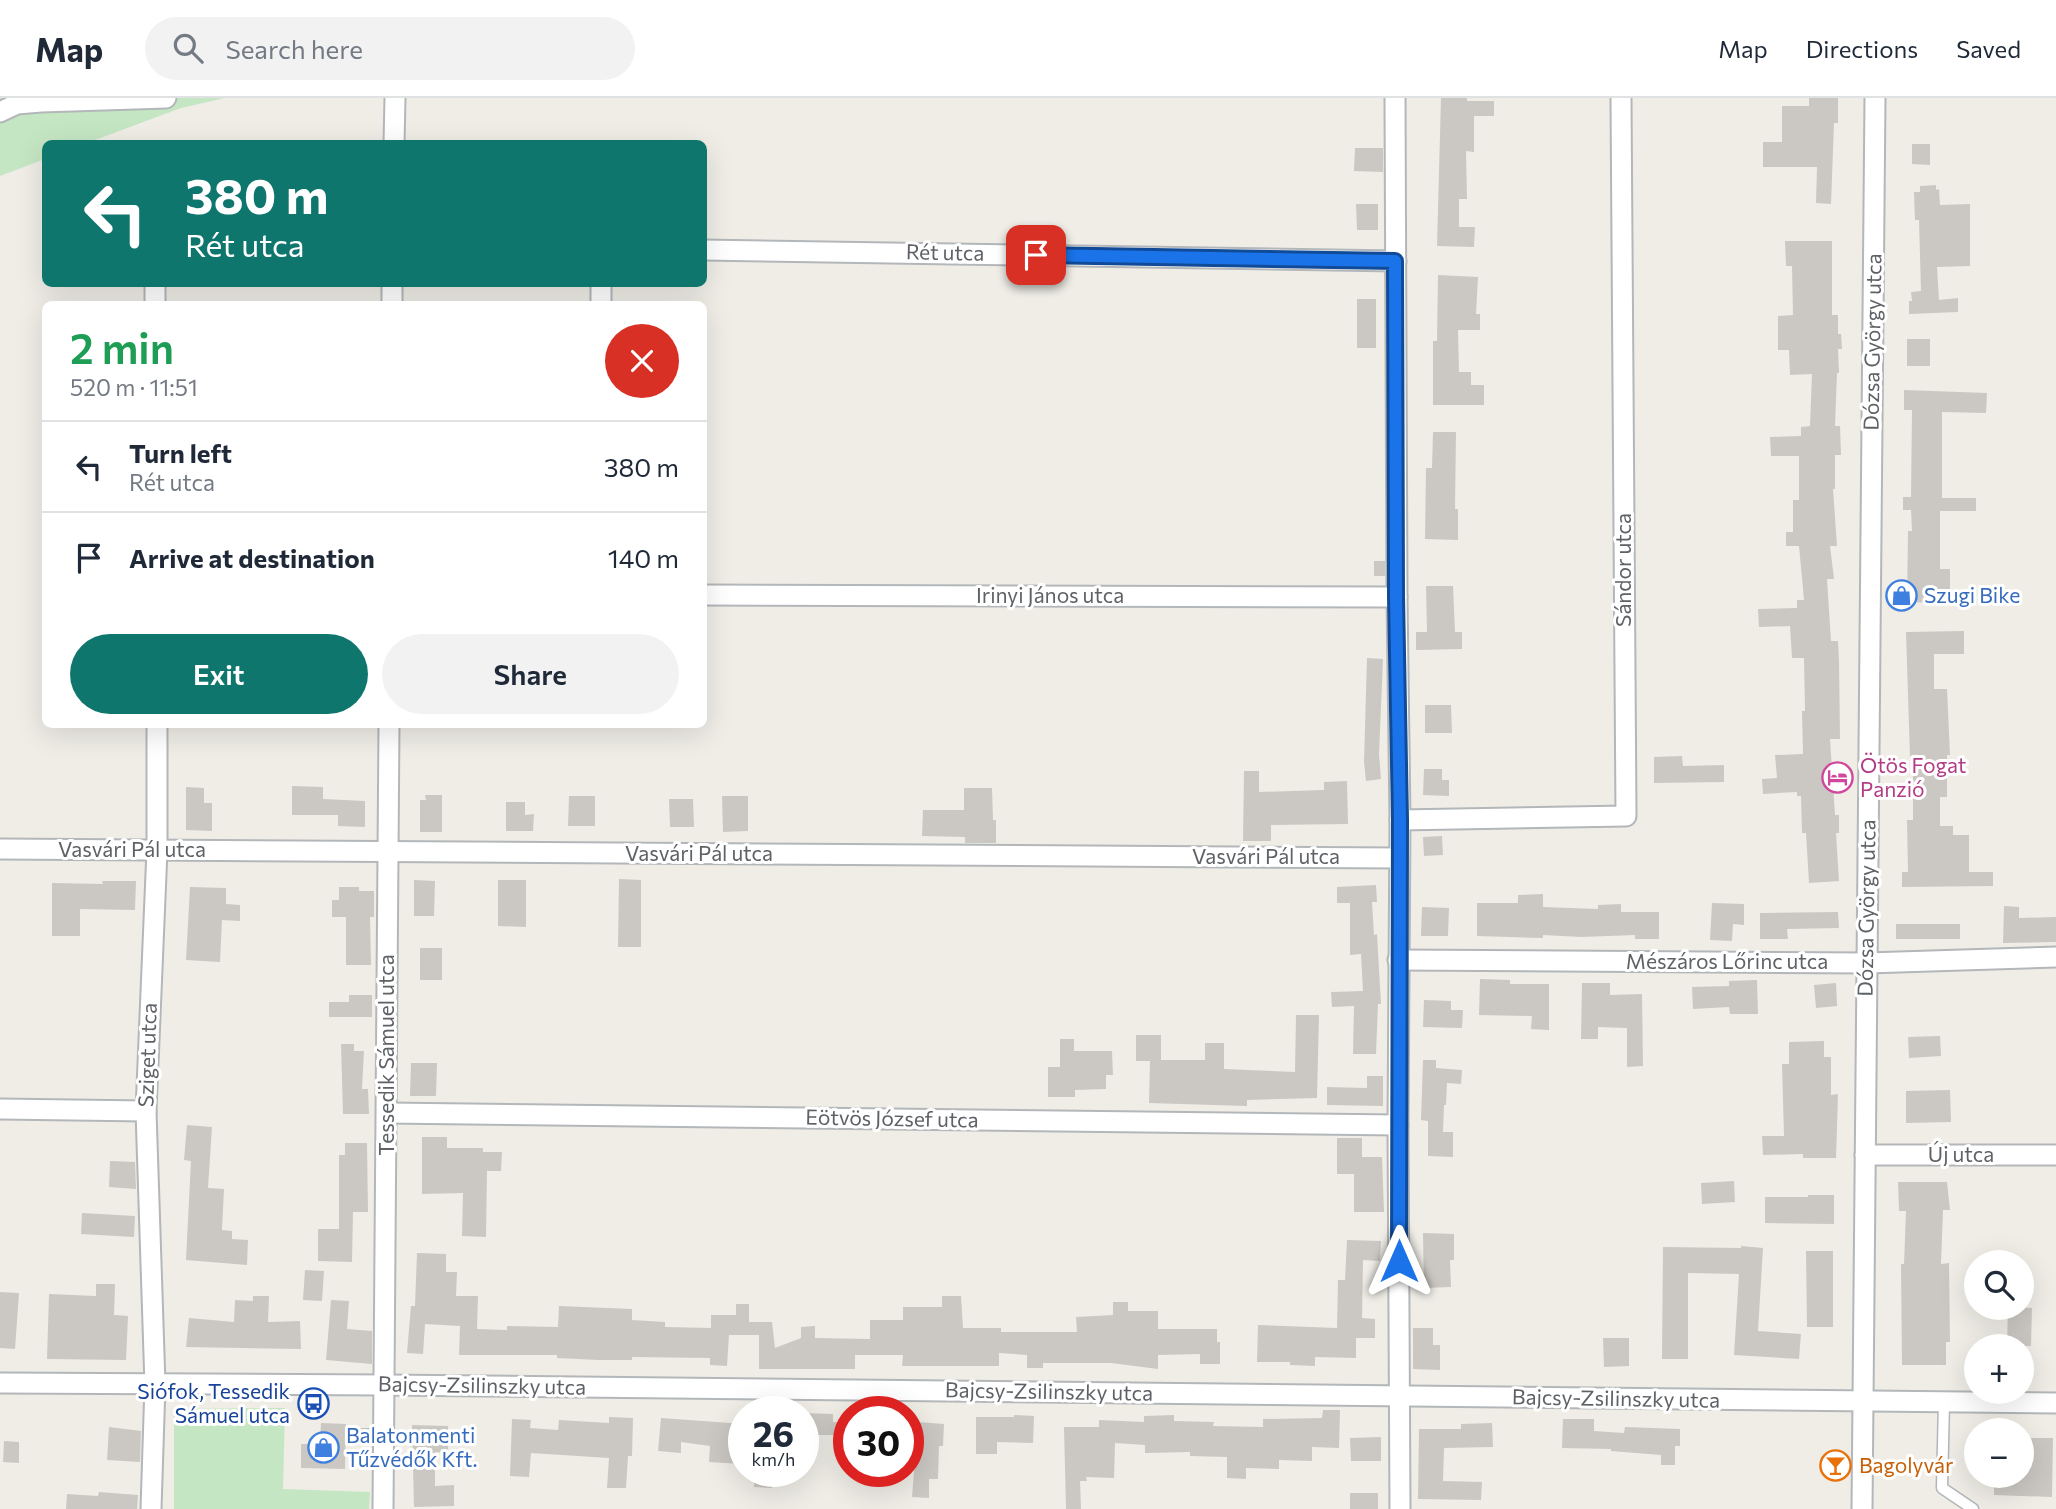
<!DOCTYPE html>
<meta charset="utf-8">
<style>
:root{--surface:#fff;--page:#f2f2f3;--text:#1f2937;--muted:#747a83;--line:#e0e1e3;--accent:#0f766e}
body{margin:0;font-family:Commissioner,sans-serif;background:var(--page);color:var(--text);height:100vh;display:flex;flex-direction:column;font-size:26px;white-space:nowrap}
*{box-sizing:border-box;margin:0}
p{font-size:23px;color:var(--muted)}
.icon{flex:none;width:38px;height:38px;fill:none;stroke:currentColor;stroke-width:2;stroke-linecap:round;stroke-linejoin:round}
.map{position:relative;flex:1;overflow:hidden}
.sheet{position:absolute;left:42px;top:203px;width:665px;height:427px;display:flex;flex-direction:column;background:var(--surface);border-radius:10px;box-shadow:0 7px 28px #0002}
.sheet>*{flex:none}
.top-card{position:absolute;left:42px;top:42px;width:665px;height:147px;border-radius:10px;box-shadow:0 7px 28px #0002;background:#0f766e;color:#fff;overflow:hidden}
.tools{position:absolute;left:1964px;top:1152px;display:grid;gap:14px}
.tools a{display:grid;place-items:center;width:70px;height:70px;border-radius:50%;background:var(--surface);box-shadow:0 7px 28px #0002;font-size:35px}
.speed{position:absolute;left:728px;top:1298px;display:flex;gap:14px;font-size:35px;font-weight:700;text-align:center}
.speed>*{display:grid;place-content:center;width:91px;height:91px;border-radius:50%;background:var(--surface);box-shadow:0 7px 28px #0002;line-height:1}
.speed small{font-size:18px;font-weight:400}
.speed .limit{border:10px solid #d22;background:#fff;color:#111}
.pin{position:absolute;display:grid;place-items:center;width:60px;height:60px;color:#fff;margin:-30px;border-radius:14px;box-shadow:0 4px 10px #0006}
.me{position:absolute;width:77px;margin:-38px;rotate:0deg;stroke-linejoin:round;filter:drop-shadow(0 0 5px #0008)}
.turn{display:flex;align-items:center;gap:24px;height:147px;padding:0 28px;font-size:32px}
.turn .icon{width:91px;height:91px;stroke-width:2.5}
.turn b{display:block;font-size:49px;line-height:60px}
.round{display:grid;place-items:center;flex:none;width:74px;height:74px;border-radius:37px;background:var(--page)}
.summary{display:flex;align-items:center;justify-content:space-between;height:119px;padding:0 28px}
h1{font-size:42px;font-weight:600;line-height:52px;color:#1e9e55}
.button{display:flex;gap:14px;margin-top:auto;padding:14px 28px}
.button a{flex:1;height:80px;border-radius:42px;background:var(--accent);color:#fff;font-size:28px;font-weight:600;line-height:80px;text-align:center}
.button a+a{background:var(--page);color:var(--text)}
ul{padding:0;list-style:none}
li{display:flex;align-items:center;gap:21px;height:91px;padding:0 28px;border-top:2px solid var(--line)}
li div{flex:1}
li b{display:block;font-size:26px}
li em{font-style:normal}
header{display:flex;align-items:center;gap:42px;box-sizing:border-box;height:98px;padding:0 35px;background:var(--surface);border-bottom:2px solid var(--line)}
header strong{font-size:33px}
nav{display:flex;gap:38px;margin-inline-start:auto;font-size:24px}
.search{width:490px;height:63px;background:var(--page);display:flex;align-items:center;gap:18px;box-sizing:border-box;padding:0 24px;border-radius:38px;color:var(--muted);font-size:26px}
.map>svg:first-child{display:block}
</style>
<header>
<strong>Map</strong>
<div class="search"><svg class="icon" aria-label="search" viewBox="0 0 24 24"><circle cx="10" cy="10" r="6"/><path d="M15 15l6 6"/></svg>Search here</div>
<nav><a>Map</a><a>Directions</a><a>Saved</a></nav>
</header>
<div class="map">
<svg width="2056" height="1411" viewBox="0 0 2056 1411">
<rect width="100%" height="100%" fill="#efede6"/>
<g fill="#c5e6c3">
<path d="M0,0H225L181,10L87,45L46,46L45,61L0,78Z"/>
<path d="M285,1310L283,1391L370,1394L369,1411H174V1311Z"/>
</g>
<g fill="#cbc8c3">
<path d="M1441,0H1467V3H1494V18H1474V54L1466,53L1467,101H1459V129H1475L1474,149L1437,148Z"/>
<path d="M1809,0H1838V25H1834L1831,106L1816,105L1817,69H1763V44H1782V8H1809Z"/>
<path d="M1912,46H1930V67L1912,66Z"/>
<path d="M1355,50H1383V74L1354,73Z"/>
<path d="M1936,87V92L1939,91L1940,107L1970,106V168L1937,169L1939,202L1958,200V214L1909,216V203H1912L1911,194L1921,193L1919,122H1915L1914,94H1920V88Z"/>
<path d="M1356,106H1378V132H1357Z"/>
<path d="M1785,143H1832V217H1838V236H1841L1842,251H1838L1839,275H1837L1835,328H1840L1841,357H1835V391H1833L1837,448H1830L1834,481H1827L1831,543H1838L1839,563L1840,641H1830L1835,717H1839V735H1836L1839,783L1809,785L1806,735H1802L1801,698H1797V694L1763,696L1762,681L1777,680L1775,657L1803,656L1802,613H1805L1804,560H1792L1790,528L1759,529L1758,511L1797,510V502H1804L1799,448H1786V434H1793V402H1799V358H1771L1770,339L1801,338V329L1810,328L1812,276L1790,277L1789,252H1778V218L1793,217L1792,168H1786Z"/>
<path d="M1438,177L1478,179L1476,216H1480V232H1458L1459,274H1471V287H1484V307H1433V243H1437Z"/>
<rect x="1357" y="201" width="19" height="49"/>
<rect x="1907" y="241" width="23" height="27"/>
<path d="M1904,292L1987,295L1986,315L1942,314V400H1976V413H1940V471H1950V491H1943L1942,505L1907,504L1908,433H1912L1911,412H1903V399H1911L1912,312H1904Z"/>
<path d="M1433,334H1456L1455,411H1458V442L1425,441L1426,370H1432Z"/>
<rect x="1374" y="463" width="11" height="15"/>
<path d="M1426,488H1453L1455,534H1462V551L1416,552V534H1427Z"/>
<path d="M1964,533V556H1934V591H1947L1950,657H1947V699H1940V728H1953V737H1969V774H1993V788L1902,789V774H1908L1907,722H1913V658L1910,659L1906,534Z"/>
<path d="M1367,560L1383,561L1379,656L1381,681L1366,683L1364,664Z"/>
<path d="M1425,607H1451L1452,635H1425Z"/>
<path d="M1682,658L1683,668L1724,667V684L1654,685V659Z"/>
<path d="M1424,671H1442V682H1449V698L1423,697Z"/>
<path d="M1244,673H1259V694L1324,692V684L1347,683L1348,726L1271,727V743H1243Z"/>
<path d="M292,688L323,689V701L365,703V729L338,728V717H292Z"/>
<path d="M186,689L204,690V705H212V733L186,732Z"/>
<path d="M964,690H992L993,722H996V745H965V739L922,738L923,712H964Z"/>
<path d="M425,697H442V734H420V702H426Z"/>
<path d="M569,698H595V728H568Z"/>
<path d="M722,698H748V733L723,734Z"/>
<path d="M669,701H693L694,729H670Z"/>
<path d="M506,704H525V717L534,716L533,733H506Z"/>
<path d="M1442,738L1443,757L1424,758L1423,739Z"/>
<path d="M619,781L641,782V849H618Z"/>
<path d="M414,782L435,783L434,818H414Z"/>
<path d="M498,782H526V829L498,828Z"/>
<path d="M102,783H136L135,812L80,811V838H52V785L103,786Z"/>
<path d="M1376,787L1377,804H1372L1374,837L1377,836L1381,906H1378L1376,956H1353L1354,908L1332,909L1331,894L1363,893L1361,856L1350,857V805H1337V789Z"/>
<path d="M190,789L226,790V806L240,807V823L222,822L220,864L186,862Z"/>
<path d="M339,789H359V793H374V819H370L371,867H346V819H332V802H339Z"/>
<path d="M1543,796V809L1598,811V807L1621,806V814H1659V841H1635V837L1581,839L1543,837V840L1477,838V805H1518V797Z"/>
<path d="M1712,805L1744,806V827L1733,826L1732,843L1710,842Z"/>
<path d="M2004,808L2019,809V820L2056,819V844L2003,845Z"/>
<path d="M1422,809L1449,810L1448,838H1421Z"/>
<path d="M1838,814L1839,830L1787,831L1788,841H1760V815Z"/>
<rect x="1896" y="826" width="64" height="15"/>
<rect x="420" y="850" width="22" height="32"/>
<path d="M1480,881L1510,882V886H1549V932L1531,931L1532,918L1479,917Z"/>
<path d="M1757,882L1758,916H1730L1729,909L1693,911L1692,889L1729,888V883Z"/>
<path d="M1582,885H1610V897L1642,896L1643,968L1627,969V930L1598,929V941H1581Z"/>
<path d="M1836,885L1837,908L1816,910L1814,887Z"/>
<path d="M349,897H372V919H329V904H349Z"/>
<path d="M1424,902L1451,903V912H1463L1462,930L1423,929Z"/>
<path d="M1296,917H1319L1317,1000L1247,1002V1008L1149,1005L1150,963H1136V937H1161V962H1205V945H1224V971L1295,974Z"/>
<path d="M1940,938L1941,958L1909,960L1908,939Z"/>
<path d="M1060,941H1074V953H1112L1113,977H1106V991L1075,992V999H1048V969H1060Z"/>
<path d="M1824,943V959H1831V997L1838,996L1836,1060H1803V1056L1763,1057L1762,1038H1784L1782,966H1789V944Z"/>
<path d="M341,946H354V953H364L362,991H368L369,1016H343Z"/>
<path d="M1423,962H1436V970L1462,972L1461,986L1447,985L1446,1007H1444L1443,1034H1453V1059L1428,1058V1023L1421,1022Z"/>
<path d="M411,965H437L436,998H410Z"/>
<path d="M1367,978H1383V1008L1327,1007V989L1367,990Z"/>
<path d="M1950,992L1951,1024L1906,1025V993Z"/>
<path d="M187,1027L212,1029L208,1090L224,1091L222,1132L232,1133V1141L248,1142L247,1167L186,1162L191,1063L184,1062Z"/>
<path d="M422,1039H447V1050H483V1054H502L501,1073H487L486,1139L462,1138L463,1095L422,1096Z"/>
<path d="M1337,1040H1362V1059H1382L1384,1114H1354V1076H1337Z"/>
<path d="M345,1045H367L368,1114H353L352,1164L318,1163V1131H339V1057H345Z"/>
<path d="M110,1063L135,1064L136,1091L109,1089Z"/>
<path d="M1734,1083L1735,1104L1702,1106L1701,1085Z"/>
<path d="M1898,1084H1947L1950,1112H1943L1941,1166L1949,1165L1950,1244H1946V1267H1902L1901,1166H1904L1906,1113H1899Z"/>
<path d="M1808,1097H1834V1126L1765,1125V1099H1808Z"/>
<path d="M82,1115L135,1118L134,1139L81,1136Z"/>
<path d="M1423,1135L1454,1136V1162H1450L1451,1189L1424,1190Z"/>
<path d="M1347,1142L1381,1143L1380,1163L1363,1162L1362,1220L1375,1221V1240H1356V1260L1315,1259V1268L1290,1267V1264H1257L1258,1227L1337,1230L1338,1182H1345Z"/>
<path d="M1741,1148L1763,1150L1758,1233L1801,1236L1799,1261L1734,1257L1739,1176L1688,1175V1261H1662L1663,1149L1741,1150Z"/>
<path d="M1806,1153H1833V1229H1807Z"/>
<path d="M417,1155L446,1156V1174H457L456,1198H478L477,1231L507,1232V1228L558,1229L559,1208L632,1211V1222L665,1224V1229L711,1230V1217H736V1206H749V1224H772L775,1250L801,1240V1229L815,1228V1240L870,1241V1222H903V1209H942V1198H961L963,1230H1001V1234H1077L1076,1219L1113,1217V1204H1128V1213H1158V1231H1217V1244H1220V1266H1200V1256L1158,1257V1271L1111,1265H1043V1270H1027V1257L999,1255V1268H902L903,1257H855V1271H759V1237H729L727,1268L710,1267V1260L632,1259V1262H599L557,1260V1257H459L460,1228L425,1226L423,1256L407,1255L411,1208H415Z"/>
<path d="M305,1172L324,1173L322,1203L303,1202Z"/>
<path d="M96,1186H115L114,1217L128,1218L126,1262L47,1261L49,1196L96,1198Z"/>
<path d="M0,1194L19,1195L15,1251L0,1250Z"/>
<path d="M253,1198H269L268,1224L300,1223L301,1251L186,1249L189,1220L234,1224L235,1202L253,1203Z"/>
<path d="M331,1202L349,1203L347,1231L372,1233V1266L326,1262Z"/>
<path d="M2008,1209L2032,1210L2031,1248H2007Z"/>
<path d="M1413,1230H1433V1247H1440V1272L1413,1271Z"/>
<path d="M1603,1240H1629V1268L1604,1269Z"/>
<path d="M1323,1312H1340L1339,1350L1312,1349V1363L1279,1362V1371L1246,1370V1381L1227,1380V1359L1190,1358V1354L1145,1355V1347L1115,1345L1114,1380L1086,1379L1087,1383H1080L1081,1411H1066L1064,1329H1099V1322L1144,1324V1318L1174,1317V1323L1214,1324L1213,1328L1263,1329V1321L1322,1320Z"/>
<path d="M804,1315L833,1316V1324H849V1337H803Z"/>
<path d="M1014,1317L1034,1318L1033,1345L997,1344V1356H976V1319H1014Z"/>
<path d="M609,1319L633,1320L632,1358H628L626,1390H607L609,1360L531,1355L529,1379L510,1378L512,1321L531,1322L530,1330L558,1332L559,1322L609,1325Z"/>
<path d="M661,1320L744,1326L742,1366L709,1364L710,1348L681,1344V1355L658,1353Z"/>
<path d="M1563,1321H1594V1333L1624,1335L1625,1329L1680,1331V1348H1675V1367H1661V1357L1611,1353V1351L1562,1350Z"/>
<path d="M918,1324L944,1326L943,1348H939L938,1381H929V1400L912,1399Z"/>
<path d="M321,1325L346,1326L345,1371L301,1370V1346H320Z"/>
<path d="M1492,1325L1493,1349L1444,1350L1443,1383L1482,1384L1481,1402L1418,1401L1419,1331H1461V1326Z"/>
<path d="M412,1327L448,1328V1355L435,1354V1388L454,1387V1408L414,1409Z"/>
<path d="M109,1329L141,1333L140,1364L107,1362Z"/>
<path d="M1381,1339V1363H1351L1350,1340Z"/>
<path d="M2021,1340H2053L2052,1399L1994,1397V1377H2021Z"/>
<path d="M4,1343L19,1344V1365L3,1364Z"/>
<path d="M755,1374H774L772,1390L754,1389Z"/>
<path d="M99,1394L138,1397L137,1411H66L67,1396L98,1398Z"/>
<rect x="1350" y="1395" width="28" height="16"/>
</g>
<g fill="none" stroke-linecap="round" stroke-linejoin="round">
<defs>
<g id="lane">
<path d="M1944,1304L1942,1390L1973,1411"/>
<path d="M356,1337L384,1336"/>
</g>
<g id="street">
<path d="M1395,0L1397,499L1400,722L1398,1027L1400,1411"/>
<path d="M0,14L17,6L41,4L166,0"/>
<path d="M394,46L395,0"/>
<path d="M704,152L1396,163"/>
<path d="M155,186V206"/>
<path d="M601,189V206"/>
<path d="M392,206V186"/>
<path d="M704,497L1397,499"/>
<path d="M1400,722L1626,718L1621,0"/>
<path d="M0,751L1399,760"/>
<path d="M1398,862L1867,865L2056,859"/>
<path d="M0,1011L146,1013"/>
<path d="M387,1015L1398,1027"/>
<path d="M1865,1057H2056"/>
<path d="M0,1285L385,1287L2056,1305"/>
<path d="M151,1411L155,1287L146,1013L157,752V626"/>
<path d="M383,1411L389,626"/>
<path d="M1862,1411L1875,0"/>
</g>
</defs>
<use href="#lane" stroke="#b3b7ba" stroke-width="13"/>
<use href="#street" stroke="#b3b7ba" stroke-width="23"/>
<use href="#lane" stroke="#fff" stroke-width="10"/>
<use href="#street" stroke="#fff" stroke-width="19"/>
</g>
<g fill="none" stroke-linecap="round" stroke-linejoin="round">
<defs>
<path id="route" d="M1036,157L1395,163L1396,499L1400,722L1399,1163"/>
</defs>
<use href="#route" stroke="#114b97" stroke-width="18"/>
<use href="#route" stroke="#1a73e8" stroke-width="12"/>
</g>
<defs>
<symbol id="shop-ring" viewBox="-11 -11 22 22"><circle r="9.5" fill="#fff" stroke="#3f7fe0" stroke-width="1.5"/><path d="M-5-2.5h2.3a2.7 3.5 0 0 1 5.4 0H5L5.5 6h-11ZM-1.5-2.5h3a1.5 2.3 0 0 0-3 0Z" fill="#3f7fe0"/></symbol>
<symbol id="hotel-ring" viewBox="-11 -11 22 22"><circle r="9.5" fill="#fff" stroke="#d1479c" stroke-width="1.5"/><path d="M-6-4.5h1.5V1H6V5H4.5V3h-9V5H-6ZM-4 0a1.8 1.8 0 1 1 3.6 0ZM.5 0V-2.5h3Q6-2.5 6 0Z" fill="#d1479c"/></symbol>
<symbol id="bus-ring" viewBox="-11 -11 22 22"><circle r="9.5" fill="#fff" stroke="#1a4fb4" stroke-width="1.5"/><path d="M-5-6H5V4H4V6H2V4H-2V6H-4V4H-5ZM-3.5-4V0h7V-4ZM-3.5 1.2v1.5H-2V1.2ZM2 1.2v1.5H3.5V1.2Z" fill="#1a4fb4"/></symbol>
<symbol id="bar-ring" viewBox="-11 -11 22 22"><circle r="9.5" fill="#fff" stroke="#e8710a" stroke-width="1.5"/><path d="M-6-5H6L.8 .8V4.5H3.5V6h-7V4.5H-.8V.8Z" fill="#e8710a"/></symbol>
</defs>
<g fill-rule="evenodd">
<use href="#shop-ring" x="1884" y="480" width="35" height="35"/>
<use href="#hotel-ring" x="1820" y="662" width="35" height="35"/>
<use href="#bus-ring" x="296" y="1288" width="35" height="35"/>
<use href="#shop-ring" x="306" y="1332" width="35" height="35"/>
<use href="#bar-ring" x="1818" y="1350" width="35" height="35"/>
</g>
<g text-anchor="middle" stroke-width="6" stroke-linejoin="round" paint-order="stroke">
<g font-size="21" fill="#5e6266" stroke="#fff">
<text transform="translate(945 155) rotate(1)" y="7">Rét utca</text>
<text transform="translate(1873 244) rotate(-89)" y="7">Dózsa György utca</text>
<text transform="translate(1624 472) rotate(-90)" y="7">Sándor utca</text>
<text x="1050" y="505">Irinyi János utca</text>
<text x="132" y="759">Vasvári Pál utca</text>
<text x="699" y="763">Vasvári Pál utca</text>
<text x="1266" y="766">Vasvári Pál utca</text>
<text transform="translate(1867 810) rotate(-89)" y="7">Dózsa György utca</text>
<text x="1727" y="871">Mészáros Lőrinc utca</text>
<text transform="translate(148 957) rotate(-88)" y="7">Sziget utca</text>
<text transform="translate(387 957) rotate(-90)" y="7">Tessedik Sámuel utca</text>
<text transform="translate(892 1021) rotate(1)" y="7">Eötvös József utca</text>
<text x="1961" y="1064">Új utca</text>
<text transform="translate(482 1288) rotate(1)" y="7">Bajcsy-Zsilinszky utca</text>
<text transform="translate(1049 1294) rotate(1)" y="7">Bajcsy-Zsilinszky utca</text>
<text transform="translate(1616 1301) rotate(1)" y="7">Bajcsy-Zsilinszky utca</text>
</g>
<g font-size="21" fill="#366cbe" stroke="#fff" text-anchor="start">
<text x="1924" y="505">Szugi Bike</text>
<text x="346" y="1345">Balatonmenti<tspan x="346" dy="24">Tűzvédők Kft.</tspan></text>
</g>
<g font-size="21" fill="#b23c85" stroke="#fff" text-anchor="start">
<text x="1860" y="675">Ötös Fogat<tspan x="1860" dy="24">Panzió</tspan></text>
</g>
<g font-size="21" fill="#164399" stroke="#fff" text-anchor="end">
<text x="290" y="1301">Siófok, Tessedik<tspan x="290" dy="24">Sámuel utca</tspan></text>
</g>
<g font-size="21" fill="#c56008" stroke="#fff" text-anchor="start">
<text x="1859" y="1375">Bagolyvár</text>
</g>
</g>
</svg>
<div class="tools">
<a><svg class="icon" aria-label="search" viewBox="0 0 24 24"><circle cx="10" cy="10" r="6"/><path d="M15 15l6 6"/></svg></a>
<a>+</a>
<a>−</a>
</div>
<div class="speed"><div>26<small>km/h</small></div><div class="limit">30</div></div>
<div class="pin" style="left:1036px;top:157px;background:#d93025"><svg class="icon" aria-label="arrive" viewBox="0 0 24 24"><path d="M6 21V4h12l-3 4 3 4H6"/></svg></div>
<svg class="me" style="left:1399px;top:1163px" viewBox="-20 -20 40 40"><path d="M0-17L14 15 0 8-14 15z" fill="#1a73e8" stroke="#fff" stroke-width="4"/></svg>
<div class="top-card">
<div class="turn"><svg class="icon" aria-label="left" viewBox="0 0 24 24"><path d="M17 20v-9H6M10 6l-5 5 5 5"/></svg><div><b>380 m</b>Rét utca</div></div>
</div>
<section class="sheet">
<div class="summary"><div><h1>2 min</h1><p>520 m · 11:51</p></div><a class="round" style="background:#d93025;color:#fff"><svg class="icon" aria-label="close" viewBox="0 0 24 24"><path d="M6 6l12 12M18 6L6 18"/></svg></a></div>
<ul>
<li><svg class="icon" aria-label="left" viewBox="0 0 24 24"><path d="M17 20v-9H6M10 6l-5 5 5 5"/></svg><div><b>Turn left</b><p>Rét utca</p></div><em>380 m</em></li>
<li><svg class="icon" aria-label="arrive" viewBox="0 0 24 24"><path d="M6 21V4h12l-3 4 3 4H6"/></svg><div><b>Arrive at destination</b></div><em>140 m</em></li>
</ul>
<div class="button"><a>Exit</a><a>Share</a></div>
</section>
</div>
